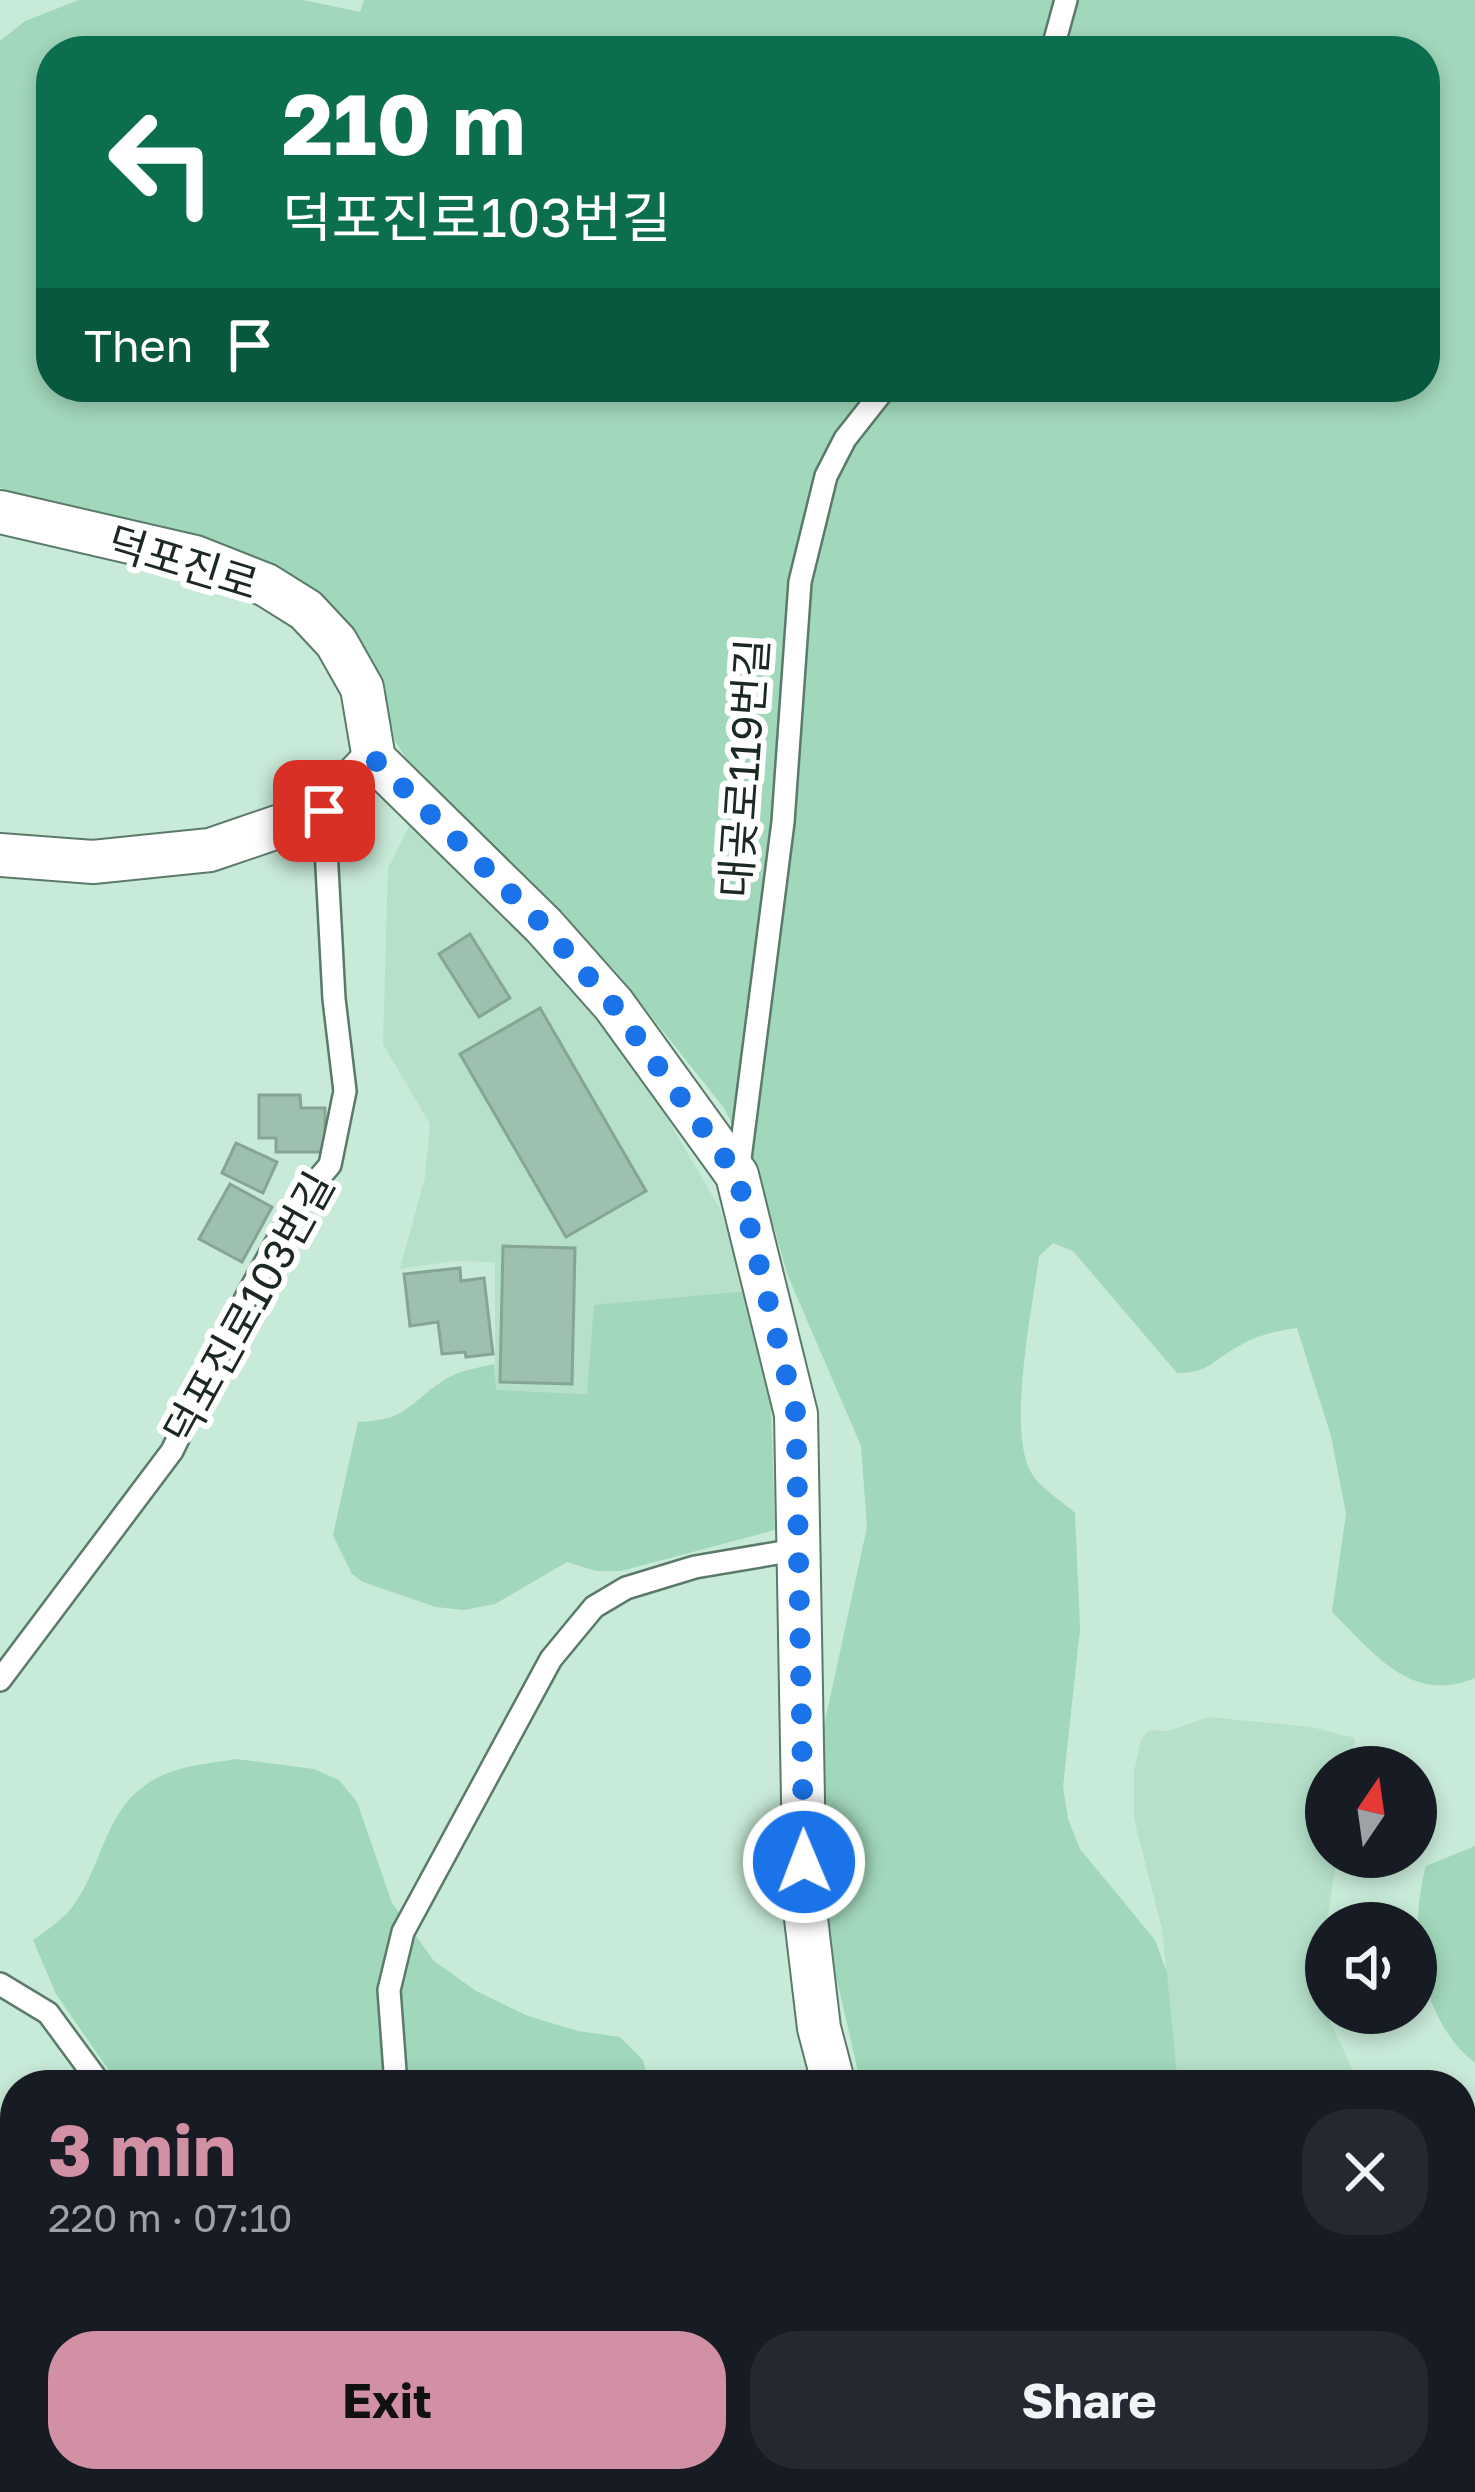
<!DOCTYPE html>
<meta charset="utf-8">
<style>
:root{--surface:#171b24;--page:#242831;--text:#f1f3f6;--muted:#9ea1a6;--accent:#d290a5}
body{margin:0;font-family:"Golos Text","Noto Sans KR",sans-serif;background:var(--page);color:var(--text);height:100vh;display:flex;flex-direction:column;font-size:45px;white-space:nowrap}
*{box-sizing:border-box;margin:0}
p{font-size:39px;color:var(--muted)}
.icon{flex:none;width:66px;height:66px;fill:none;stroke:currentColor;stroke-width:2;stroke-linecap:round;stroke-linejoin:round}
.map{position:relative;flex:1;overflow:hidden}
.details{position:absolute;left:0px;top:2070px;width:1476px;height:423px;display:flex;flex-direction:column;background:var(--surface);border-radius:48px 48px 0 0;box-shadow:0 6px 18px #0003}
.details>*{flex:none}
.banner{position:absolute;left:36px;top:36px;width:1404px;height:366px;border-radius:48px;box-shadow:0 6px 18px #0003;background:#0b6e4f;color:#fff;overflow:hidden}
.needle{width:78px;rotate:13deg}
.fabs{position:absolute;left:1305px;top:1746px;display:grid;gap:24px}
.fabs a{display:grid;place-items:center;width:132px;height:132px;border-radius:50%;background:var(--surface);box-shadow:0 6px 18px #0003;font-size:60px}
.pin{position:absolute;display:grid;place-items:center;width:102px;height:102px;color:#fff;margin:-51px;border-radius:24px;box-shadow:0 6px 18px #0006}
.me{position:absolute;width:132px;margin:-66px;rotate:359deg;stroke-linejoin:round;filter:drop-shadow(0 0 9px #0008)}
.turn{display:flex;align-items:center;gap:42px;height:252px;padding:0 48px;font-size:54px}
.turn .icon{width:156px;height:156px;stroke-width:2.5}
.turn b{display:block;font-size:84px;line-height:102px}
.then{display:flex;align-items:center;height:114px;padding:0 48px;background:#0003;gap:24px;font-size:45px}
.round{display:grid;place-items:center;flex:none;width:126px;height:126px;border-radius:48px;background:var(--page)}
.headline{display:flex;align-items:center;justify-content:space-between;height:204px;padding:0 48px}
h1{font-size:72px;font-weight:700;line-height:90px;color:var(--accent)}
.action{display:flex;gap:24px;margin-top:auto;padding:24px 48px}
.action a{flex:1;height:138px;border-radius:48px;background:var(--accent);color:#111;font-size:48px;font-weight:700;line-height:138px;text-align:center}
.action a+a{background:var(--page);color:var(--text)}
.map>svg:first-child{display:block}
</style>
<div class="map">
<svg width="1475" height="2492" viewBox="0 0 1475 2492">
<rect width="100%" height="100%" fill="#c8ead8"/>
<g fill="#b6e0ca">
<path d="M413,819L542,957L637,1067L719,1207L750,1291L587,1394L495,1390V1262L454,1261L400,1269L425,1177L430,1124L383,1044L388,868Z"/>
<path d="M1208,1717L1311,1727L1355,1738L1350,1767H1326V1857H1337L1322,1953L1326,2013L1360,2085H1178L1162,1929L1134,1819V1771L1141,1740L1149,1730L1169,1731Z"/>
<path d="M1461,2103L1475,2120V2492H1300L1294,2478H1461Z"/>
</g>
<g fill="#a1d7bb" fill-rule="evenodd">
<path d="M79,0H303L360,12L364,0H1475V1678C1411,1705 1374,1653 1332,1612L1346,1514L1331,1436L1297,1328C1275,1331 1258,1335 1239,1346C1212,1360 1210,1373 1177,1373L1073,1251L1053,1243L1039,1256C1033,1305 1006,1434 1032,1474C1041,1489 1062,1501 1075,1513L1080,1629L1063,1787L1068,1819L1080,1849L1155,1940L1167,1973L1178,2085H861L834,1967L819,1845L824,1726L867,1527L861,1446L788,1276L760,1180L724,1108L616,972L413,769L395,741L387,704L366,651L332,608L107,519L0,488V41L25,21ZM51,51H1425V387H51Z"/>
<path d="M750,1291L770,1376L775,1530L621,1571H596L567,1562L495,1604L464,1610L436,1607L363,1582L352,1574L333,1535L358,1422C410,1420 407,1403 446,1379C460,1370 478,1368 494,1364L496,1390L587,1394L594,1305Z"/>
<path d="M236,1759L314,1769L339,1780L357,1802L392,1903L434,1961L476,1991L528,2016L578,2031L620,2037L643,2060L649,2085H119L56,1994L33,1940C48,1929 65,1919 75,1903C102,1865 105,1812 147,1784C172,1766 207,1764 236,1759Z"/>
<path d="M1475,1846V2063C1419,2019 1408,1930 1426,1866Z"/>
<path d="M0,2315L15,2316V2478H189V2492H0Z"/>
<path d="M546,2478H905L913,2492H536Z"/>
<path d="M975,2478H1294L1300,2492H978Z"/>
</g>
<g fill="#9ec0ae" stroke="#85a695" stroke-width="3">
<path d="M470,934L510,998L479,1017L439,954Z"/>
<path d="M540,1008L646,1191L566,1237L460,1054Z"/>
<path d="M259,1095H300L301,1108H325V1152H276V1138H259Z"/>
<path d="M236,1143L277,1162L263,1193L222,1173Z"/>
<path d="M230,1184L272,1207L242,1262L199,1239Z"/>
<path d="M503,1246L575,1248L572,1384L500,1382Z"/>
<path d="M460,1268L461,1281L484,1278L493,1354L466,1357L465,1352L442,1354L438,1322L410,1326L404,1274Z"/>
</g>
<g fill="none" stroke-linecap="round" stroke-linejoin="round">
<defs>
<g id="service">
<path d="M1052,51L1066,0"/>
<path d="M738,1174L783,822L800,582L826,476L845,439L886,387"/>
<path d="M0,1680L172,1451L247,1296L298,1203L330,1165L345,1091L334,999L324,811"/>
<path d="M0,1984L48,2013L101,2085"/>
<path d="M396,2085L389,1990L403,1932L551,1659L594,1607L626,1588L695,1567L801,1549"/>
</g>
<g id="minor">
<path d="M0,512L195,557L266,585L306,610L336,642L362,688L374,759L544,926L614,1005L737,1175L796,1414L805,1910L819,2028L834,2085"/>
<path d="M0,855L93,862L210,850L324,811L374,759"/>
<path d="M944,2478L946,2492"/>
</g>
</defs>
<use href="#service" stroke="#5b7a6a" stroke-width="26"/>
<use href="#minor" stroke="#5b7a6a" stroke-width="46"/>
<use href="#service" stroke="#fff" stroke-width="21"/>
<use href="#minor" stroke="#fff" stroke-width="42"/>
</g>
<g fill="none" stroke-linecap="round" stroke-linejoin="round">
<path stroke="#1a73e8" stroke-width="21" stroke-dasharray="0 37.8" d="M324,811L374,759L544,926L614,1006L737,1175L796,1414L804,1862"/>
</g>
<g text-anchor="middle" stroke-width="12" stroke-linejoin="round" paint-order="stroke">
<g font-size="42" fill="#1c2923" stroke="#fff">
<text transform="translate(183 563) rotate(17)" y="15">덕포진로</text>
<text transform="translate(744 768) rotate(-86)" y="15">대곶로119번길</text>
<text transform="translate(249 1308) rotate(-61)" y="15">덕포진로103번길</text>
</g>
</g>
</svg>
<div class="fabs">
<a><svg class="needle" viewBox="-14 -14 28 28"><path d="M0-13l5 13h-10z" fill="#e53935"/><path d="M0 13l5-13h-10z" fill="#9ea1a6"/></svg></a>
<a><svg class="icon" aria-label="sound" viewBox="0 0 24 24"><path d="M4 9h4l5-4v14l-5-4H4zM17 9q2 3 0 6"/></svg></a>
</div>
<div class="pin" style="left:324px;top:811px;background:#d93025"><svg class="icon" aria-label="arrive" viewBox="0 0 24 24"><path d="M6 21V4h12l-3 4 3 4H6"/></svg></div>
<svg class="me" style="left:804px;top:1862px" viewBox="-20 -20 40 40"><circle r="17" fill="#1a73e8" stroke="#fff" stroke-width="3"/><path d="M0-11L8 9 0 5-8 9z" fill="#fff"/></svg>
<div class="banner">
<div class="turn"><svg class="icon" aria-label="left" viewBox="0 0 24 24"><path d="M17 20v-9H6M10 6l-5 5 5 5"/></svg><div><b>210 m</b>덕포진로103번길</div></div>
<div class="then">Then<svg class="icon" aria-label="arrive" viewBox="0 0 24 24"><path d="M6 21V4h12l-3 4 3 4H6"/></svg></div>
</div>
<section class="details">
<div class="headline"><div><h1>3 min</h1><p>220 m · 07:10</p></div><a class="round"><svg class="icon" aria-label="close" viewBox="0 0 24 24"><path d="M6 6l12 12M18 6L6 18"/></svg></a></div>
<div class="action"><a>Exit</a><a>Share</a></div>
</section>
</div>
